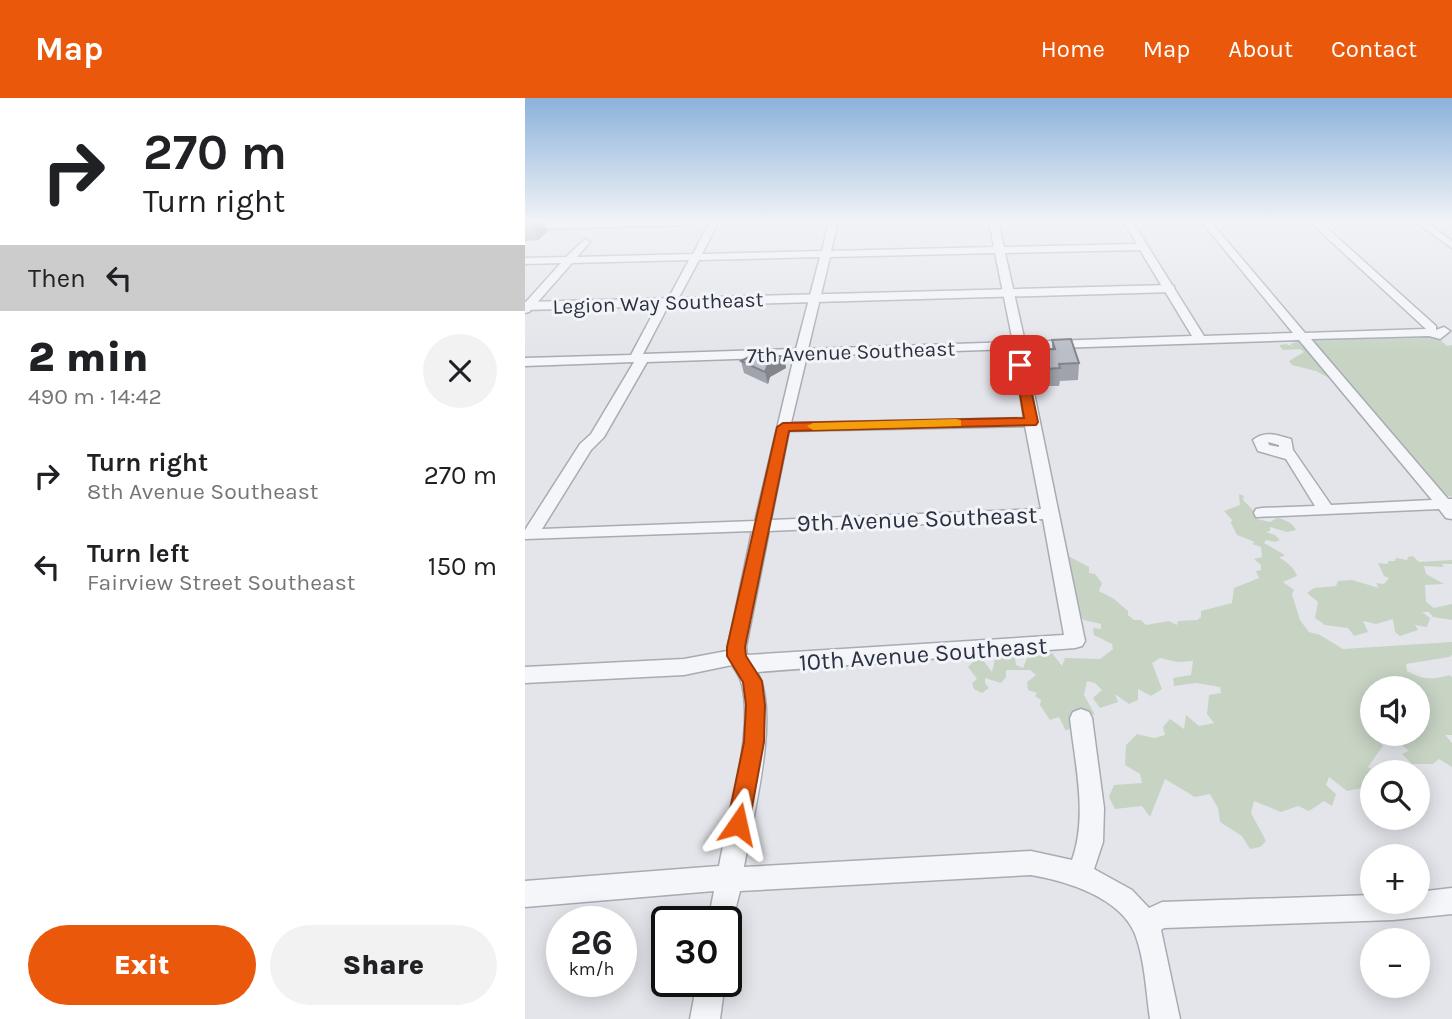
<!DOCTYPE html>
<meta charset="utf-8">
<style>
:root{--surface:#fff;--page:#f2f2f2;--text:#202124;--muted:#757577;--accent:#ea580c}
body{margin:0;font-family:Karla,sans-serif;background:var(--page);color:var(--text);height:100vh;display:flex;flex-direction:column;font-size:26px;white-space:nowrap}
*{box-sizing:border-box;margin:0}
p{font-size:23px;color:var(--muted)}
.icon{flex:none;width:38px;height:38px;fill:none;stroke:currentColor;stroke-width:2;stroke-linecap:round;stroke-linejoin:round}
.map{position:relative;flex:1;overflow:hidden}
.sheet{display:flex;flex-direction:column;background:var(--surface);width:525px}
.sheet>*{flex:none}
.banner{background:#fff;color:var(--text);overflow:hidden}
.fabs{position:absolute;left:835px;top:578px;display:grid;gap:14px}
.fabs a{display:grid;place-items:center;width:70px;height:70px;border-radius:50%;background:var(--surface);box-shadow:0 4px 18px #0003;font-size:35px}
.speed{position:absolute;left:21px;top:808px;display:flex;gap:14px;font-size:35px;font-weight:700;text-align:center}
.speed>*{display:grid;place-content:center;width:91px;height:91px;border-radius:50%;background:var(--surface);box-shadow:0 4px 18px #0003;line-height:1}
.speed small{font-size:18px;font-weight:400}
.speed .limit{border:4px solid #111;border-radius:10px;background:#fff;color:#111}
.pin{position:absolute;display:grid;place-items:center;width:60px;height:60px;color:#fff;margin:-30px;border-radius:14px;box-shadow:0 4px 10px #0006}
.me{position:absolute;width:77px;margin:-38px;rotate:11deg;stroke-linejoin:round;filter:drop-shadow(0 0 5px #0008)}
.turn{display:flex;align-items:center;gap:24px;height:147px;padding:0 28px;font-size:32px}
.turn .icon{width:91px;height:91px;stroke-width:2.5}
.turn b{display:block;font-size:49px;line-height:60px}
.then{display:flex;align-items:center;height:66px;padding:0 28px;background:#0003;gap:14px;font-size:26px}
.round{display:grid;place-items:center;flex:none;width:74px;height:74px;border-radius:37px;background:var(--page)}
.overview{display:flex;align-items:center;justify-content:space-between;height:119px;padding:0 28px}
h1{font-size:42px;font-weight:800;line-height:52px}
.primary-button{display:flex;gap:14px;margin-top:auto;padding:14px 28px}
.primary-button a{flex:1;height:80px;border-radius:42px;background:var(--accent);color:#fff;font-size:28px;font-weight:800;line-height:80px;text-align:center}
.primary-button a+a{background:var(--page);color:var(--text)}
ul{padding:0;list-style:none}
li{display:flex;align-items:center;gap:21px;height:91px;padding:0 28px}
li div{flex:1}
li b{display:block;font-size:26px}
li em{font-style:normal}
header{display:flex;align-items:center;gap:42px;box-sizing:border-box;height:98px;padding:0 35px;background:var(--accent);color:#fff}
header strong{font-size:33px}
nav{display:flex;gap:38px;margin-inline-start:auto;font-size:24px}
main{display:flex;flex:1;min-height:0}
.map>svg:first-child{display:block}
</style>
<header>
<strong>Map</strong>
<nav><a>Home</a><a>Map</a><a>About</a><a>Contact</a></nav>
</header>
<main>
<section class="sheet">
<div class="banner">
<div class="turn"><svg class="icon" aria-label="right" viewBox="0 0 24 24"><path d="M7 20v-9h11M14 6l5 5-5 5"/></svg><div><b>270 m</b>Turn right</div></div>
<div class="then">Then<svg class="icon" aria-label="left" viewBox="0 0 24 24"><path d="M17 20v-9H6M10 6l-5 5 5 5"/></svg></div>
</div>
<div class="overview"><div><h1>2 min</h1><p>490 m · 14:42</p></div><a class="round"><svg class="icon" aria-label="close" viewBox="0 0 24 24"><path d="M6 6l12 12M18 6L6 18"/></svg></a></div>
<ul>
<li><svg class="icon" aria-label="right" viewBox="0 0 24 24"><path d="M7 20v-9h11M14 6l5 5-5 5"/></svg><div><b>Turn right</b><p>8th Avenue Southeast</p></div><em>270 m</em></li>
<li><svg class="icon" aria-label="left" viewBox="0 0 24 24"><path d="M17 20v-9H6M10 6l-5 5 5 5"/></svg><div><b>Turn left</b><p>Fairview Street Southeast</p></div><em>150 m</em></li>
</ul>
<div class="primary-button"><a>Exit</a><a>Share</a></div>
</section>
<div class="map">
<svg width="927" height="921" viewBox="0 0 927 921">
<rect width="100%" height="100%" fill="#e3e5ea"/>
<g fill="#c7d4c4">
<path d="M903,237L912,239L922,248L927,247V399L915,395L810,283L791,273L767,267L764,263L779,254L776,251L758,252L754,247L761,246L769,249L765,246L775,243H788L792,240Z"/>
<path d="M714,396L719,398L718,402L733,417L732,421L745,424L752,420C759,421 768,425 771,432L762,434L745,429V433L741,434L750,437L755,442L750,444L741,442L739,445L760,457L754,460C762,463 769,470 772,478L758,484L769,492L767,496L775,522L784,534L795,537L818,551L927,544V557L924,559L881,566L882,573C898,582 907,582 924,577L927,579V637H920L927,645V669L914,661L908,666H887L877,656L884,653L862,635H892V590H847L846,635L858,648L843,669L850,674H847V688L822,693L804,679L801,687L811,696L807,708L799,703L784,713L773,708L756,714L729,703L726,715L741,743L735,749L725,751L717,738L695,724L693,710L685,696L670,699L640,681L625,719L617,708L590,711L584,699L589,687L617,685L615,676L600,667L601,647L612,636L629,640L640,637L638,629L645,621L659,631L661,617L674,628L689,625L682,616L684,597L696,595L695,589L671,585L649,588L648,580L666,577L668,563L652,564L635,560L627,565L637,591L626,598L613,591V602L604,606L590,596L593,604L575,610L568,600L577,592L570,585L562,583L559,597L570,617L566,616L541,633L534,619L525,622L515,607L516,602L510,598L512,595L503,592L502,584L511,577L505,572H481V579L476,585L460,580V585L464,590L457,595L449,591L447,585L452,581L443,569L449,563L458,562L467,574L470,561L478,555L489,554L491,567L498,570L502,560L527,555L537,568L540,560L575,561L588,551L587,546L569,537L568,530L576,531V526L559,522L541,504L550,494L544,490L541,473L545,470L540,460L543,458L564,469V475L570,476L577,485L574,493L589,501L603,513V517L609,522H616L621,527L644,523L652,527L653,523L672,522L676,519V513L707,505L709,490L734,480L731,473L736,472V467L729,461L737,459L736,449L727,446L730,444L712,437L706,425L707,422L699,413L715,407Z"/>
<path d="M888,458L894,464L927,462V466H917L919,469L899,468L901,476L919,486L900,487L901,504L909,510L927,506V522L908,519L904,514H897L905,520L902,529L890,527L893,532L875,538L870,534L868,521L851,526L838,523L843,534L829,538L823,530L800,527L790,520L793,504L782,495L789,490L811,488L813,483L827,482L854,490L851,485L859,486L864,480L859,478L853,465L863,466V463H870L871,460L882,462L883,459Z"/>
</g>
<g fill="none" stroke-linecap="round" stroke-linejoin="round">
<defs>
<g id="minor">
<path d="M185,123H194L177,156L297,153L304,123H313L306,153L469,149L464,123H473L479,149L612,146L598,123H607L679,238L768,235L676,123H685L780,235L901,231L784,123H794L911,228V232L919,229L925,233L915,241L904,238L786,241L923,401H927V421L921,420L914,411L731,419L729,415L731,411L737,410L790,408L761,361L733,353L728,342C740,332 752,337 766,341L768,352L806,407L907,402L774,242L500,251L560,543L557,548L550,550L232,574C256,614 227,722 219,769L506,753L547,762C563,718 550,666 545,620L548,614L556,611L564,614L567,620L579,710L578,744L569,771L607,792L624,810L637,804L847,797V803H892V794L927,790V816L868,822L639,830L636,832L655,921H625C621,894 620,862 610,836C595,799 541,783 506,777L215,793L205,833L201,835V824H183L189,793L0,809V783L194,768C203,718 229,635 217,587C216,580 211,573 207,567L159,577L0,585V569L159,561L202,553L227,433L0,441V432L55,346L66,336L109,264L0,268V260L106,257L131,210L142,203L164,162L47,165L4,214L0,215V205L36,165L0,166V160L41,159L60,141L65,144L52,159L168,156ZM615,152L667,238L500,244L480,155ZM470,155L488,244L283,251L305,159ZM295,159L271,251L118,256L141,212L151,205L174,162ZM488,251L499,320L266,325L282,258ZM269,259L230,423L17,431L66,352L79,339L122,264ZM500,328L516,411L246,422L264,333ZM743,344L754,347V349L744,347ZM518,421L539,537L222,557L221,549L244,433Z"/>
<path d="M889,123H899L927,143V150Z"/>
<path d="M172,884H200L195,921H165Z"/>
</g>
<path id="tertiary" d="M644,187L649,188V194L0,212V204Z"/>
<path id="primary" d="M0,123H160L154,127L0,131Z"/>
</defs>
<use href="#minor" stroke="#a8abb4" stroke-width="3"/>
<use href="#tertiary" stroke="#a8abb4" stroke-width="3"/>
<use href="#primary" stroke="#a2a8b6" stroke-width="4"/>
<use href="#minor" fill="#f5f6f9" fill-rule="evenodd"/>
<use href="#tertiary" fill="#f5f6f9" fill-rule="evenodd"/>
<use href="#primary" fill="#fff" fill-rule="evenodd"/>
</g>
<g fill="#a0a3ab">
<path d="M0,123H19L23,133L13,142L0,143Z"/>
<path d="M527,242L554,265L553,282L535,283L534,288H519L515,269V252L527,251Z"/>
<path d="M259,259L261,270L245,279L243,286L219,275L216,263Z"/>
</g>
<g fill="#82858b">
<path d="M6,123H19L23,133L13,142Z"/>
<path d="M259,259L261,270L245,279L243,286L240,274L243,267Z"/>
</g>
<g fill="#babec7" stroke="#82858b" stroke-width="2">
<path d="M546,241L554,265L534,266L535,270L520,271L515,252L530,251L527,242Z"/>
<path d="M234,254L259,259L243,267L240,274L216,263Z"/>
</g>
<linearGradient id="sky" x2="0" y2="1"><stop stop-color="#8bb2dc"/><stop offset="0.49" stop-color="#f2f3f6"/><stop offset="1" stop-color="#f2f3f6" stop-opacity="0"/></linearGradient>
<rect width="927" height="252" fill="url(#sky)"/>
<path fill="#ea580c" stroke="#983908" stroke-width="2" d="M495,263L501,267L513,324L511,327L264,333L220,549L221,558L237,583L240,607L239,644L224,726L221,733L213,736L205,733L202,726L219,644L221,607L218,584L202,558V549L252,329L258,325L499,320L490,267Z"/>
<path fill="#f59e0b" d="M431,321L436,322V328L288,332L282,328L288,325Z"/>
<g text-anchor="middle" stroke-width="6" stroke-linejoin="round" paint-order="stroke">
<g font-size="21" fill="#2b3142" stroke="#f2f4f8">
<text transform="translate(133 205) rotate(-2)" y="7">Legion Way Southeast</text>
<text transform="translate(326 254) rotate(-2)" y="7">7th Avenue Southeast</text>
</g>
<g font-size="24" fill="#2b3142" stroke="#f2f4f8">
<text transform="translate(392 421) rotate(-2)" y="8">9th Avenue Southeast</text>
<text transform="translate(398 556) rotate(-4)" y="8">10th Avenue Southeast</text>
</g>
</g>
</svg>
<div class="fabs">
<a><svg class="icon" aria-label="sound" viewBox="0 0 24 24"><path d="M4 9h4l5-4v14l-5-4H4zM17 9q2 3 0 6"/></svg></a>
<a><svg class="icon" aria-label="search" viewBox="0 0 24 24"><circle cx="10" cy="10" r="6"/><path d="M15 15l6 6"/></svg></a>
<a>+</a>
<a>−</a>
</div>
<div class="speed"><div>26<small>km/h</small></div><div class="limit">30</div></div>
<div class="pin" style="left:495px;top:267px;background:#d93025"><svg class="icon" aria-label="arrive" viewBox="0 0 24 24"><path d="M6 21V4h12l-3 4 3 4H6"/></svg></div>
<svg class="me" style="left:213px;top:726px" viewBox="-20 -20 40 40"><path d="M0-17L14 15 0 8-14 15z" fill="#ea580c" stroke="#fff" stroke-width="4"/></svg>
</div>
</main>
